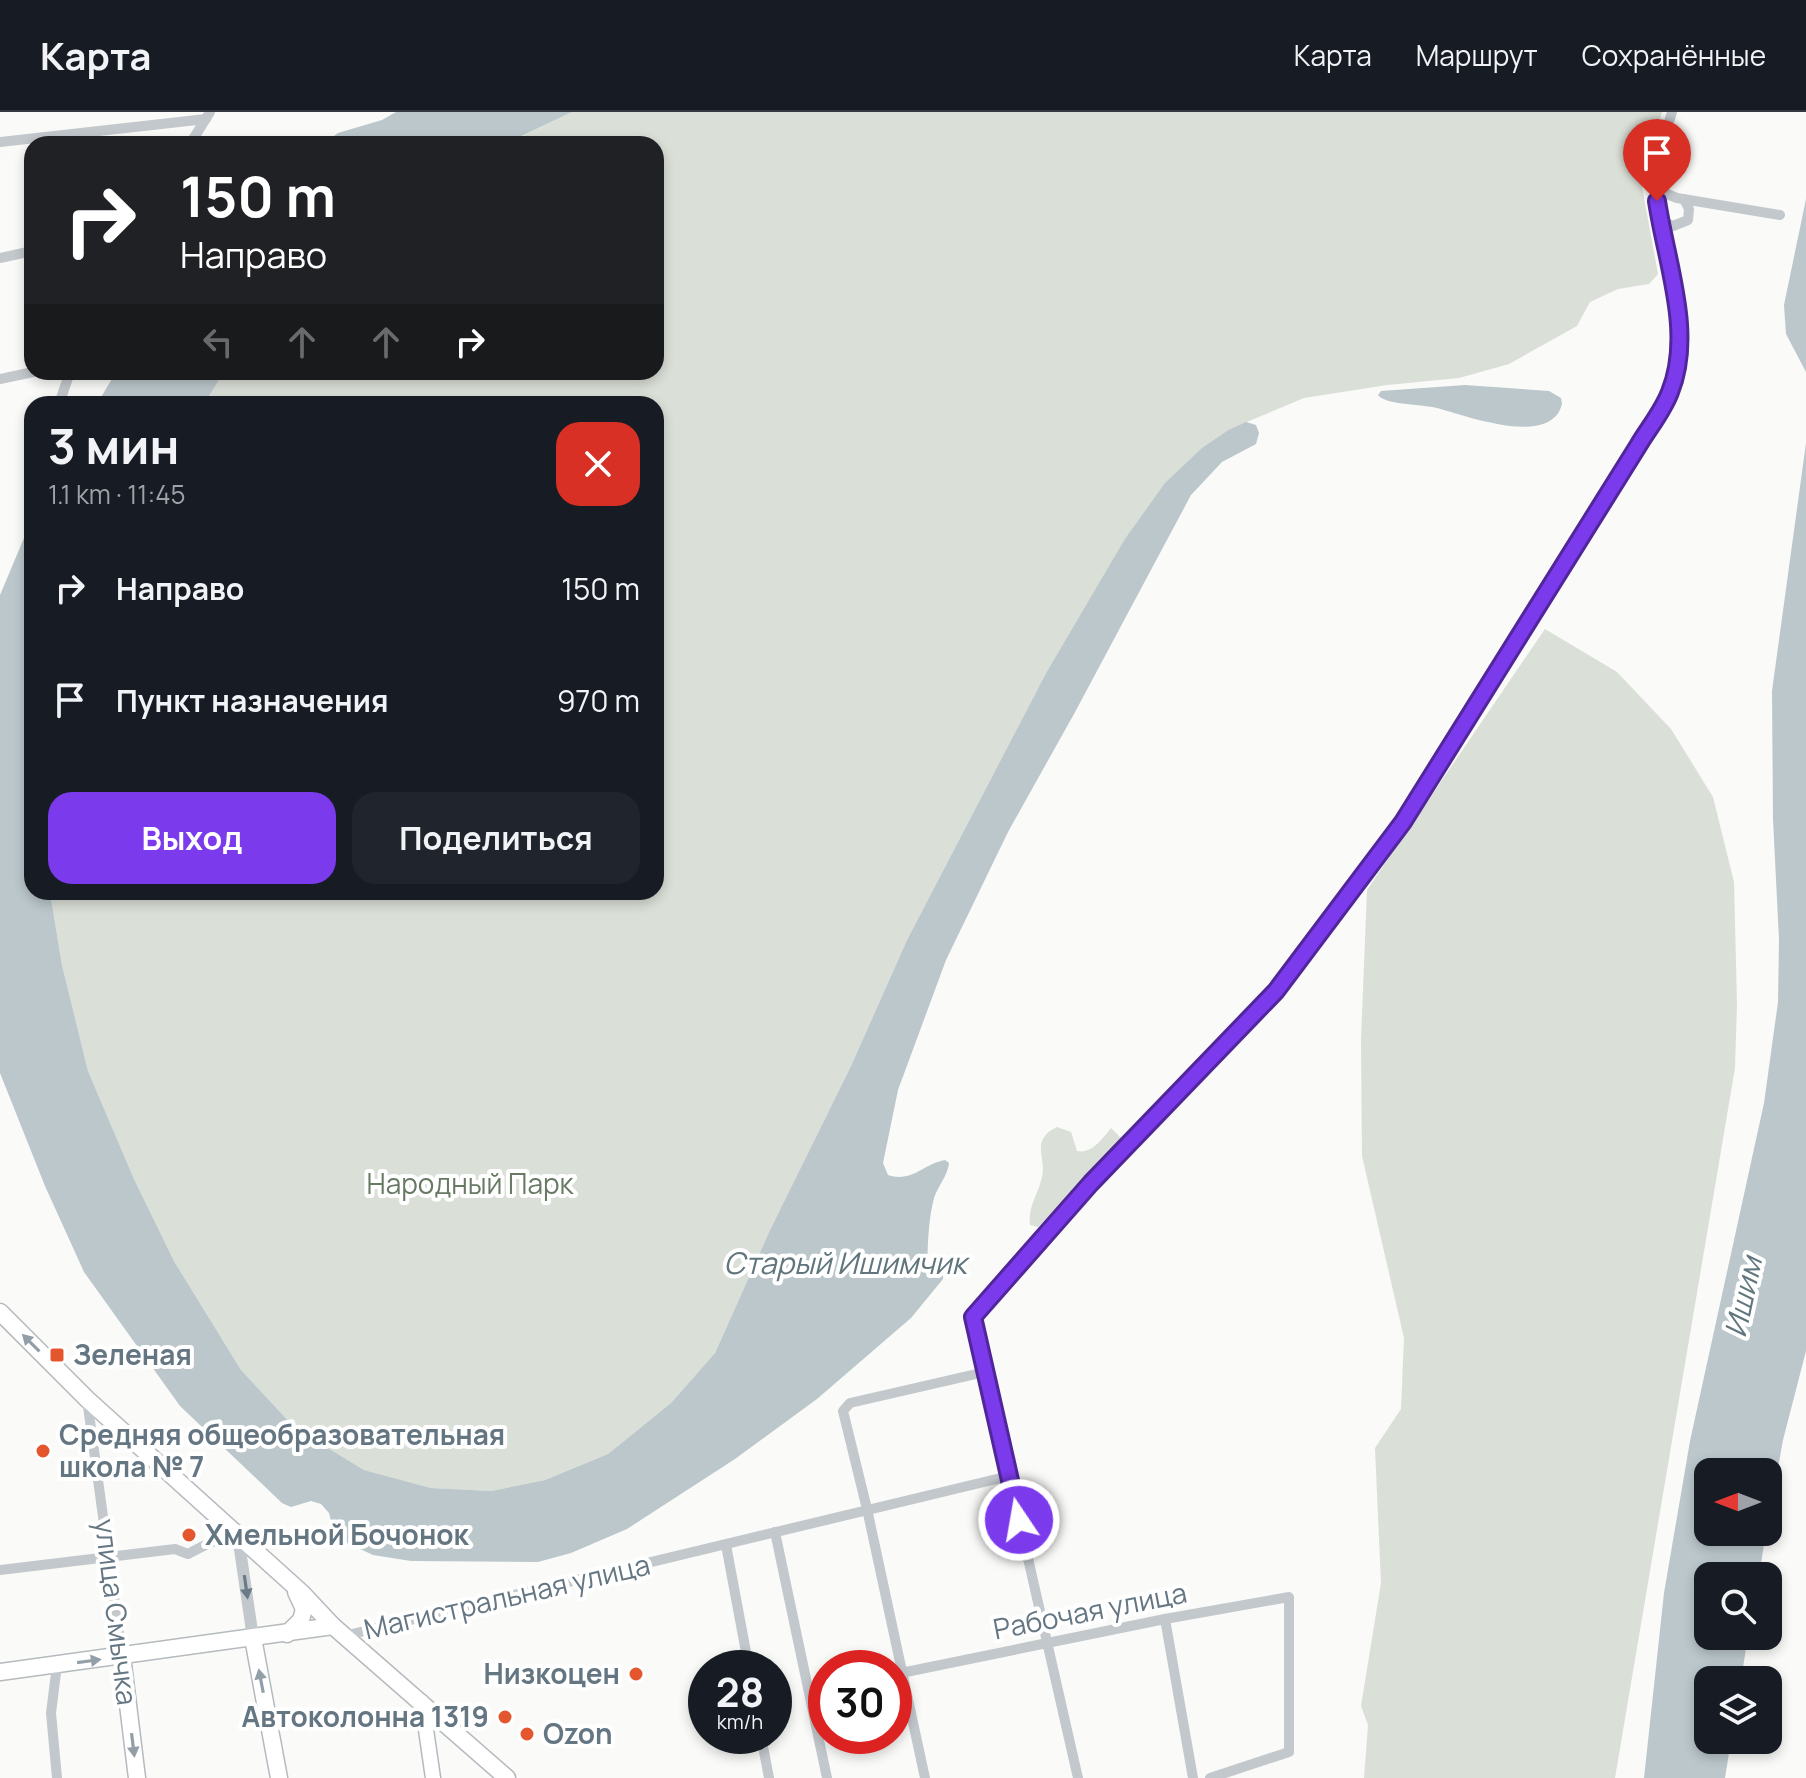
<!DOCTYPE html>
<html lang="ru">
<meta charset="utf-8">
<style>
:root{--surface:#171b24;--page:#20242c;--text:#f1f3f6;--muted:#9ea1a6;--line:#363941;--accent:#7c3aed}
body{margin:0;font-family:Manrope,sans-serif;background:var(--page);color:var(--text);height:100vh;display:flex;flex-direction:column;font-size:30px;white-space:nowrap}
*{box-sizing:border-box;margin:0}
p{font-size:26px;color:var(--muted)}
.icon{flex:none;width:44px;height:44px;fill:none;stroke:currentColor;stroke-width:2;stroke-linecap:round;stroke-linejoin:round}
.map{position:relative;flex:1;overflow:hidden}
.panel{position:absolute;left:24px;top:284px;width:640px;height:504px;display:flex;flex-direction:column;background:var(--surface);border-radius:24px;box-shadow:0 4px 12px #0003}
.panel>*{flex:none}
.guide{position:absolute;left:24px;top:24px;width:640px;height:244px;border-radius:24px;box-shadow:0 4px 12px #0003;background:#202124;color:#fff;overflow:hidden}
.needle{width:52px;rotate:270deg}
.controls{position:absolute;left:1694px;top:1346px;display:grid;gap:16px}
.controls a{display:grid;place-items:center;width:88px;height:88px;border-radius:16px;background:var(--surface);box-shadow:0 4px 12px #0003;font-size:40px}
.speed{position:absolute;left:688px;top:1538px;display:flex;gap:16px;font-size:40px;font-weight:700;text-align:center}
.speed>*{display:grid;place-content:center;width:104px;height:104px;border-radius:50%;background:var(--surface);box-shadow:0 4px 12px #0003;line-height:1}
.speed small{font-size:20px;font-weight:400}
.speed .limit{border:12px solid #d22;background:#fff;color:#111}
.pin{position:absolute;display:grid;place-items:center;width:68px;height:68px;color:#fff;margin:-82px -34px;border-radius:50% 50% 50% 0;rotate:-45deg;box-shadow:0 0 8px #0007}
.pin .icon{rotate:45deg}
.me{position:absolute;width:88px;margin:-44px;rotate:348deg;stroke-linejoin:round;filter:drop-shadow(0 0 6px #0008)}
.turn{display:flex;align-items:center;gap:28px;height:168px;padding:0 24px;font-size:36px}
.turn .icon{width:104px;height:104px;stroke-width:2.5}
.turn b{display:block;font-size:56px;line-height:68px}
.lanes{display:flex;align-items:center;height:76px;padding:0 24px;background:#0003;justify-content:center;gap:40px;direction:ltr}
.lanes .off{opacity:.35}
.round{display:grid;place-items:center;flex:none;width:84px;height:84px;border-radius:24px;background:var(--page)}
.overview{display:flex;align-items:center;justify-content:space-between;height:136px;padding:0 24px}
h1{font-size:48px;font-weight:700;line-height:60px}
.action{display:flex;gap:16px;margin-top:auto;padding:16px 24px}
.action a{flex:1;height:92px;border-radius:24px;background:var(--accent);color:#fff;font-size:32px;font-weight:700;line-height:92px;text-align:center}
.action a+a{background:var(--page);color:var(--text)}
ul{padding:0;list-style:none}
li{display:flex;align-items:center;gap:24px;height:112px;padding:0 24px}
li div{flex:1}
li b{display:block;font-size:30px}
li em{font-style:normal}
header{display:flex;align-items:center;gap:48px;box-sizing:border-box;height:112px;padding:0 40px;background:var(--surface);border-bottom:2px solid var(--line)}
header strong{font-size:38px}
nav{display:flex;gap:44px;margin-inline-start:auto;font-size:28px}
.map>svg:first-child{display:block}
</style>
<header>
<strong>Карта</strong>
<nav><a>Карта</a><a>Маршрут</a><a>Сохранённые</a></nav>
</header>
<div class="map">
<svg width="1806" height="1666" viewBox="0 0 1806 1666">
<rect width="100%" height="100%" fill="#fafaf8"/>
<g fill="#dadfd7">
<path d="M572,0H1662L1641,69L1658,162L1649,172L1618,177L1590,190L1577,214L1509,252L1459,266L1387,273L1304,286L1230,317L1045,563L907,828L851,954L770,1118L715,1241L671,1291L608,1342L545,1368L491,1379L431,1376L364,1358L295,1316L241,1258L174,1149L134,1067L88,959L62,853L50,780H656V292H204L224,260H656V32H506Z"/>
<path d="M1545,517L1617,560L1671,617L1713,685L1734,770L1737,893L1735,956L1615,1666H1364L1368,1613L1361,1594L1381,1471L1375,1336L1401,1297L1404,1226L1362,1044L1361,928L1367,778Z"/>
<path d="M1057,1015L1071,1020L1077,1039C1092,1042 1102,1027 1111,1016L1122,1027L1038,1115L1030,1113C1028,1094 1038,1083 1042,1065C1045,1054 1040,1043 1041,1033C1043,1023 1049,1019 1057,1015Z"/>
</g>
<g fill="#bbc7cb">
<path d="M396,0H572L505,32H323L338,21L382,8Z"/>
<path d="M1806,87V260L1786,222L1784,193Z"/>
<path d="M116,260H224L204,292H97Z"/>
<path d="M1465,273L1549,279L1561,286L1562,292C1551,336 1467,304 1437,296C1422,292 1385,293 1378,283L1381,279Z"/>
<path d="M1246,310L1256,313L1259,321L1256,332L1222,350L1191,383L1074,602L1008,720L946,848L898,978L883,1051L888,1063C912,1071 923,1052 945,1048L949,1051C948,1063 938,1074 934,1086C928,1109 928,1132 927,1156L929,1161L943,1162V1167L911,1206L817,1287L735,1347L627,1417L571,1441L538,1450L411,1449L373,1443L345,1430L333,1417L329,1401L321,1392L311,1389L291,1395L282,1391L180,1294L84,1160L45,1074L0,961V483L32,407V780H50L62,853L88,959L134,1067L174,1149L241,1258L295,1316L364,1358L431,1376L491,1379L545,1368L608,1342L671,1291L715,1241L770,1118L851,954L907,828L1045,563L1125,427L1165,371L1202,336L1230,317Z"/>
<path d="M1806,331V1239L1783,1328L1768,1411V1360H1708V1420H1766L1759,1464H1708V1524H1748L1741,1568H1708V1628H1731L1725,1666H1644L1664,1481L1690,1329L1764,991L1778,890L1779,828L1773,707L1772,579Z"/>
</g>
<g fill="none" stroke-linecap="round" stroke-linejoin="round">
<defs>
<path id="secondary" d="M422,1590L433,1666"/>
<g id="primary">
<path d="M0,1200L87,1287L302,1481L333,1514L507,1666"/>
<path d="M287,1522L301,1508L304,1497L296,1480"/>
<path d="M253,1526L279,1666"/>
<path d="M122,1544L137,1666"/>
<path d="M0,1560L333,1514"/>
</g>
</defs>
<use href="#secondary" stroke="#b3babf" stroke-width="17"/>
<use href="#primary" stroke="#b5babe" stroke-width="19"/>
<g stroke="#c3c8cc" stroke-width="10">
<path d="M0,30L206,7"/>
<path d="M190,32L210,0"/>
<path d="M1656,71L1667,82L1677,86L1780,103"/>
<path d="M1660,108L1673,114L1688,108L1689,97L1684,87"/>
<path d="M0,146L32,139"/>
<path d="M0,267L33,260"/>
<path d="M59,292L70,260"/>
<path d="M87,1287L122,1544"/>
<path d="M775,1420L827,1666"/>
<path d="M726,1433L749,1556"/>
<path d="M0,1458L175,1437L188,1442L209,1431L238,1424"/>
<path d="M1165,1507L1193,1666"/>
<path d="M343,1520L348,1523L1009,1364"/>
<path d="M901,1561L1165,1507L1289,1485V1640L1210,1666"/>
<path d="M761,1624L769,1666"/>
<path d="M57,1666L51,1601L57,1553"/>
<path d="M925,1666L867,1397L843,1299L850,1291L985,1260"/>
<path d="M1078,1666L973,1205L1091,1071L1276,879L1403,710L1670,282L1679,247L1680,212L1655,69L1662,33L1672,0"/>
</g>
<path stroke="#c3c8cc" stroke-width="12" d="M238,1424L253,1526"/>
<use href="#secondary" stroke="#fff" stroke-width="14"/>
<use href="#primary" stroke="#fff" stroke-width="16"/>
</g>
<defs><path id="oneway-solid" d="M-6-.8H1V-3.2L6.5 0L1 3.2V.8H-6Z" transform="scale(2)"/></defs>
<g fill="#939fa8">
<use href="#oneway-solid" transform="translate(31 1231) rotate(-135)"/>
<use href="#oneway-solid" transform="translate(89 1549) rotate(-8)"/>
<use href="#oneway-solid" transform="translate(261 1569) rotate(-101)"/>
<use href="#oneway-solid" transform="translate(133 1633) rotate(83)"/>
</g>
<use fill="#6a7a87" href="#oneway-solid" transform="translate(246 1475) rotate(82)"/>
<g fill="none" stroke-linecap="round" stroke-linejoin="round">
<defs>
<path id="route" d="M1019,1408L973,1205L1091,1071L1276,879L1403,710L1638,334C1648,317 1663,299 1670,280C1694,221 1666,150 1657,89"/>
</defs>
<use href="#route" stroke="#51269a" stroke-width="20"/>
<use href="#route" stroke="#7c3aed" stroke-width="14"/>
</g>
<g fill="#e4572e" stroke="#fff" stroke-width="3">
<rect x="49" y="1235" width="16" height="16" rx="4"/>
<circle cx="43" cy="1339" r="8"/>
<circle cx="189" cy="1423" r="8"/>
<circle cx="636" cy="1562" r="8"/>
<circle cx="505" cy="1605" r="8"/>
<circle cx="527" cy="1622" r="8"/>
</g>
<g text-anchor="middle" stroke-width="8" stroke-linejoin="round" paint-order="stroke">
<g font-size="28" fill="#687a64" stroke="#fff">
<text x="470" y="1082">Народный Парк</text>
</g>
<g font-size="28" font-weight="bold" fill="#657683" stroke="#fff" text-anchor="start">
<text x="73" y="1253">Зеленая</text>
<text x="59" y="1333">Средняя общеобразовательная<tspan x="59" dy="32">школа № 7</tspan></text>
<text x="205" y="1433">Хмельной Бочонок</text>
<text x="620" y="1572" text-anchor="end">Низкоцен</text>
<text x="489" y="1615" text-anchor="end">Автоколонна 1319</text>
<text x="543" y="1632">Ozon</text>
</g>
<g font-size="28" fill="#657683" stroke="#fff">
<text transform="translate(507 1485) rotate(-13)" y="10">Магистральная улица</text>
<text transform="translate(1090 1499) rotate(-11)" y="10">Рабочая улица</text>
<text transform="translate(116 1500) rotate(83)" y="10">улица Смычка</text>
</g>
<g font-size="30" font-style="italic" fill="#60757c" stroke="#fff">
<text x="845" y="1162">Старый Ишимчик</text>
<text transform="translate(1744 1185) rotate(-78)" y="10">Ишим</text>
</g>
</g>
</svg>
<div class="controls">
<a><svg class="needle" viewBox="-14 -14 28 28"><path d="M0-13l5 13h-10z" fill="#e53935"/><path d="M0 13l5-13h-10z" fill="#9ea1a6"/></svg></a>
<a><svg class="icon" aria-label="search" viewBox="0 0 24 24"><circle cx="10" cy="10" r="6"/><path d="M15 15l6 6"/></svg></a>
<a><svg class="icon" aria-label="layers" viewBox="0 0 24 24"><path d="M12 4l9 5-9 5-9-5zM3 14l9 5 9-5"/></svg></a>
</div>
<div class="speed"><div>28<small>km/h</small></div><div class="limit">30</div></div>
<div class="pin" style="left:1657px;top:89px;background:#d93025"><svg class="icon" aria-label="arrive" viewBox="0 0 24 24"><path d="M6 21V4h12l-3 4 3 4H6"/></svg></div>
<svg class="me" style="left:1019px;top:1408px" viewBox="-20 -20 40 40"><circle r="17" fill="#7c3aed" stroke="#fff" stroke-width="3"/><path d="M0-11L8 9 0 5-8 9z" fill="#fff"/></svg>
<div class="guide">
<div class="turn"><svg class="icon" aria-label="right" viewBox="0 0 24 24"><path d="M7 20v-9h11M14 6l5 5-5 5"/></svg><div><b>150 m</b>Направо</div></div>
<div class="lanes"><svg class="icon off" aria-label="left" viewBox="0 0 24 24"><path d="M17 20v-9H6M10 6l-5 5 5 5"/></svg><svg class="icon off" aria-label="ahead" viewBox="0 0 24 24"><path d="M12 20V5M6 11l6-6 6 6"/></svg><svg class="icon off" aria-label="ahead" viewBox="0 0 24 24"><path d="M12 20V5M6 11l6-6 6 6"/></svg><svg class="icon" aria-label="right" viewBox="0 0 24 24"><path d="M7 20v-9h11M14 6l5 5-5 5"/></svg></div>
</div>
<section class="panel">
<div class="overview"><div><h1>3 мин</h1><p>1.1 km · 11:45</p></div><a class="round" style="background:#d93025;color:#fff"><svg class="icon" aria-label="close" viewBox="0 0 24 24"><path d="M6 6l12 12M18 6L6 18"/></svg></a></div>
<ul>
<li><svg class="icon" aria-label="right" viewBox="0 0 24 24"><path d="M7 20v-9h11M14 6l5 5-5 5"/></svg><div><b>Направо</b></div><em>150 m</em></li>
<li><svg class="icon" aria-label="arrive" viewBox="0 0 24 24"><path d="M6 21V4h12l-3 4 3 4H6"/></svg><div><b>Пункт назначения</b></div><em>970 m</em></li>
</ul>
<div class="action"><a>Выход</a><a>Поделиться</a></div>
</section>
</div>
